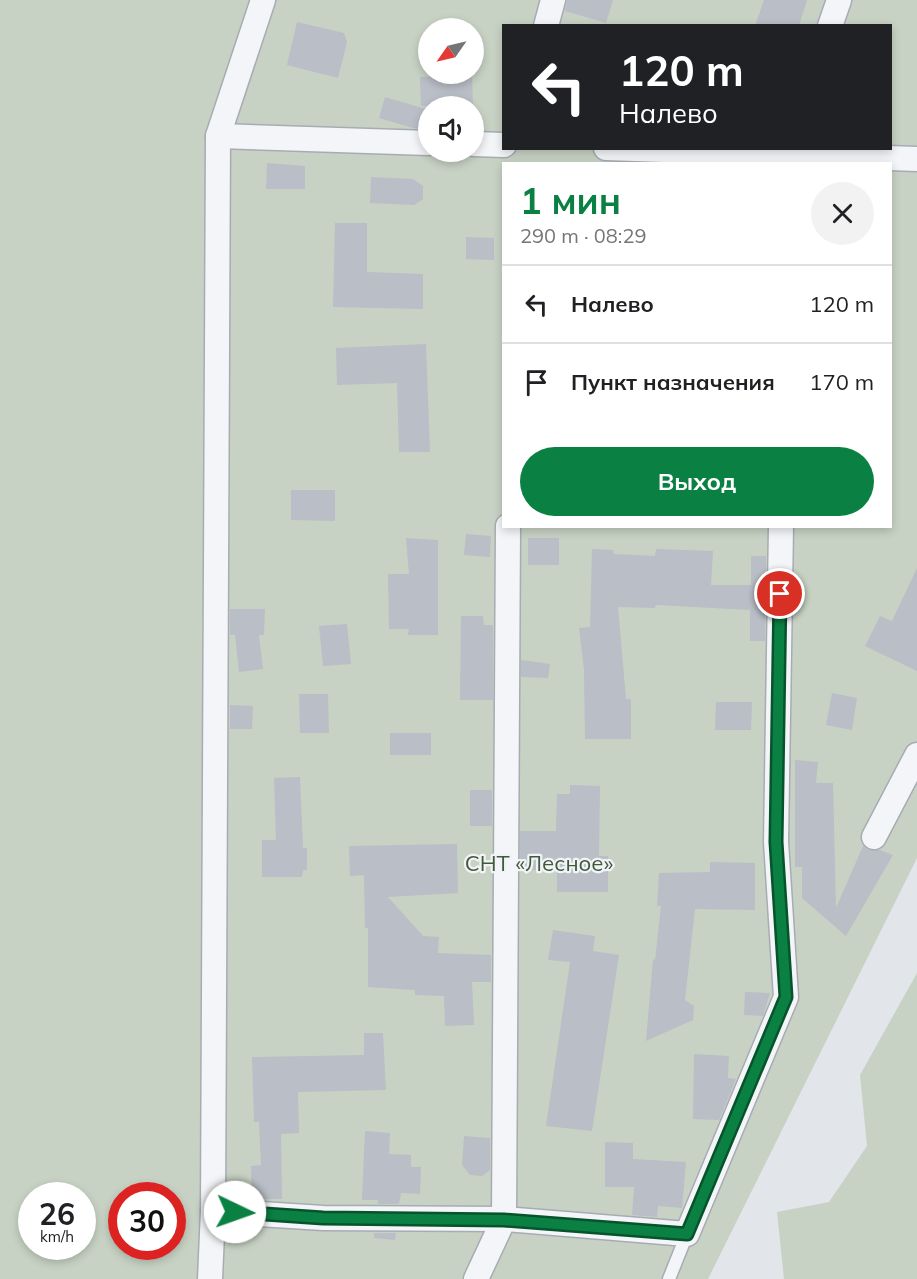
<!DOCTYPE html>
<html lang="ru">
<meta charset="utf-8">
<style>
:root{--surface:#fff;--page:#f2f2f2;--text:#202124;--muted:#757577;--line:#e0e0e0;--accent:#0b8043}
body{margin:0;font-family:Mulish,sans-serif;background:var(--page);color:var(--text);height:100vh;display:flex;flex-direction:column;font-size:22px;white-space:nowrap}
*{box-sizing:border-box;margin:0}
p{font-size:20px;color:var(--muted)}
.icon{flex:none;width:33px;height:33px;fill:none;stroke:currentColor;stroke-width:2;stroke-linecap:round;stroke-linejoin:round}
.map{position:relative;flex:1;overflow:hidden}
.details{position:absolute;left:502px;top:162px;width:390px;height:366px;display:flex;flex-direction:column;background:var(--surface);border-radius:0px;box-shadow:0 3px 9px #0003}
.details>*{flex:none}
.hud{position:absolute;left:502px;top:24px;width:390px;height:126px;border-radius:0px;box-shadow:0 3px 9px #0003;background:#202124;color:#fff;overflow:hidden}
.needle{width:39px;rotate:236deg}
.controls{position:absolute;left:418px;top:18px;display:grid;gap:12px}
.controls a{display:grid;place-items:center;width:66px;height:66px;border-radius:50%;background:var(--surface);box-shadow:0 3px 9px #0003;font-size:30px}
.speed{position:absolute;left:18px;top:1182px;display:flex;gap:12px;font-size:30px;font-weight:700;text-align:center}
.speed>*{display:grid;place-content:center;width:78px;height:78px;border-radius:50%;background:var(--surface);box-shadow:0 3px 9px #0003;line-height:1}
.speed small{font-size:15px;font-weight:400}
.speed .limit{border:9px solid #d22;background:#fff;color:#111}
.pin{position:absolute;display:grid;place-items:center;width:51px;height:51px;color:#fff;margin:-26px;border:3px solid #fff;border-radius:50%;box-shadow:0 2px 6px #0007}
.me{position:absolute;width:66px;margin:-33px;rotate:93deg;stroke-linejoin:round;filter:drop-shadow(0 0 4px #0008)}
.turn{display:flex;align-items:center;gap:21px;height:126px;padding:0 18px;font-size:27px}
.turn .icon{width:78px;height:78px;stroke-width:2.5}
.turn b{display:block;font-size:42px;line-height:51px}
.round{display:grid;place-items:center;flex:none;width:63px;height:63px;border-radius:32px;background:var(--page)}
.overview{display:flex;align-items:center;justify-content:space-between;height:102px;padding:0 18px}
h1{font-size:36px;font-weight:700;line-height:45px;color:var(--accent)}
.cta{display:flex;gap:12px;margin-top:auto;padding:12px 18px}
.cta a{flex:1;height:69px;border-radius:36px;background:var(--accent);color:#fff;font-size:24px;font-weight:700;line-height:69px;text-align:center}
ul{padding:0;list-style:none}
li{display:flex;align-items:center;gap:18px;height:78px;padding:0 18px;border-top:2px solid var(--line)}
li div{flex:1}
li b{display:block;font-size:22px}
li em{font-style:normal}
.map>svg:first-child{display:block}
</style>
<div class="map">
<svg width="917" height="1279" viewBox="0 0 917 1279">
<rect width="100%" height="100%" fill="#e2e5e9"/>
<g fill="#c7d2c4" fill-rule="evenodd">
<path d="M0,0H917V858L708,1279H0ZM504,26H891V148H504ZM429,28H474V74H429ZM429,106H474V152H429ZM504,164H891V526H504ZM32,1196H82V1246H32ZM122,1196H172V1246H122Z"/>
<path d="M917,973V1279H784L777,1212L829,1202L867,1146L860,1075Z"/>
</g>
<g fill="#babec6">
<path d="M567,0H613L606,23L565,11Z"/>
<path d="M764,0H807L799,26H755Z"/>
<path d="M297,22L344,33L347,42L338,78L287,65Z"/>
<path d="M472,75L473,106H421L420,77Z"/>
<path d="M385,97L429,110V129L413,128L379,118Z"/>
<path d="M267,163L305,166V189H266Z"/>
<path d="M371,177L413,179L423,186V199L414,205L370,203Z"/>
<path d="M335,223H367V272L423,274V309L333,307Z"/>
<path d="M466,237L494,238V260L466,259Z"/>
<path d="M426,344L430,452H399L397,383L337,385L336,348Z"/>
<path d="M291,490H335V521L291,520Z"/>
<path d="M466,534L491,536L490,557L464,555Z"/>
<path d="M406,538L438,540V635H408L409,629H389L388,574H409Z"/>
<rect x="528" y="538" width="31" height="27"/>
<path d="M592,549L613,550L614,554L655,556L656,549L713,551L711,585H751V556H766L765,641H750V610L656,605L655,608L618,607L626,699H631V739H585L584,670L579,628L590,627Z"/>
<path d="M917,568V671L865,646L880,616L892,621Z"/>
<path d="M230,609H265L264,635H259L263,669L239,672L235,635H230Z"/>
<path d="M461,616H483L484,625H493V700H460Z"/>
<path d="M347,624L351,664L323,666L319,626Z"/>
<path d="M521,660L550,664L548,678L521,677Z"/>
<path d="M832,693L857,698L852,730L826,725Z"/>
<path d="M299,694H328L329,733H300Z"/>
<path d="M716,702H752L751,730H715Z"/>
<path d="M230,705L253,706L252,729H230Z"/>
<rect x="390" y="733" width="41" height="22"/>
<path d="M795,760L818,762L816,783H833L836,908L863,846L868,850H880L893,855L846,936L802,898V867H795Z"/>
<path d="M300,777L303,848H307V870H303L302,877H262V840H276L274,778Z"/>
<path d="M570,785L600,786L599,856H608V892H557V870H520V831H556L557,794H570Z"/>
<rect x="470" y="790" width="22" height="36"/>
<path d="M457,844L458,893L388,897L423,936L439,937L438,953L491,955V982H472L474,1025L445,1026L444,996L415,995V990L368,987V928H365L364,875L350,876L349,846Z"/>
<path d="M710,862L755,863V910L695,909L685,1000L694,1006L693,1020L646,1041L653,959L655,960L661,906H657L659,873L710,872Z"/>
<path d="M553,930L595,936L593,951L619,955L592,1131L546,1126L570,962L548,960Z"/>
<path d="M745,992L770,993L763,1016L744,1015Z"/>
<path d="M364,1033H383L386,1090L298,1092L299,1133L281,1134L282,1199H252L251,1166L261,1165L259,1122H254L252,1057L364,1055Z"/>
<path d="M694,1054L729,1056L728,1078L736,1079L719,1120L693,1119Z"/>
<path d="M365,1131L390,1133L389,1154L411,1155V1167H421L420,1194L401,1193L399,1204H378V1200H362Z"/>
<path d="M464,1136L490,1138V1170L482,1176L470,1175L462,1165Z"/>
<path d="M605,1142L633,1143V1159L686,1162L682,1208L658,1206L657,1217L632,1215L634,1187H605Z"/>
<path d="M374,1233H396L395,1240L374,1238Z"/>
</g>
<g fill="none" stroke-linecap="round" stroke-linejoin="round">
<defs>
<path id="service" d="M669,1279L687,1234"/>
<g id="minor">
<path d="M546,26L553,0"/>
<path d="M830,26L839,0"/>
<path d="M218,136L429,143"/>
<path d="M474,144L504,145"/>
<path d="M606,148L917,159"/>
<path d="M874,837L917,755"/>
<path d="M213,1211L323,1218L504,1219L687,1234L786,997L776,842L781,526"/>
<path d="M210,1279L213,1211L218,136L263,0"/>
<path d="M476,1279L504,1219L508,526"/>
</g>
</defs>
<use href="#service" stroke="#a7acb3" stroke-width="15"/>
<use href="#minor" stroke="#a7acb3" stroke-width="27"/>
<use href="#service" stroke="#f4f5f8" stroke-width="12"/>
<use href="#minor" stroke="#f4f5f8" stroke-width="24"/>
</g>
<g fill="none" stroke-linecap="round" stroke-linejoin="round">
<defs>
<path id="route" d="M235,1212L323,1218L504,1220L687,1234L786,997L776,842L780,594"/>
</defs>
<use href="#route" stroke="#07532c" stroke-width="15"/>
<use href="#route" stroke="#0b8043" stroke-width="10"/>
</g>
<g text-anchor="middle" stroke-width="4.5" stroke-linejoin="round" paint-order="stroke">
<g font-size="22" fill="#3f5a3a" stroke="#f1f3f7">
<text x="539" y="871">СНТ «Лесное»</text>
</g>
</g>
</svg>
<div class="controls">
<a><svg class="needle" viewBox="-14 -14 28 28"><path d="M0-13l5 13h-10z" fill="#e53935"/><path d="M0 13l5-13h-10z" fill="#757577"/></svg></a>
<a><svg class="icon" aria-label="sound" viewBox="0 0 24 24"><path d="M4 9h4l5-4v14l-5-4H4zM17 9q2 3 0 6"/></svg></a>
</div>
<div class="speed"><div>26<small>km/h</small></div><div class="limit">30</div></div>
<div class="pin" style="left:780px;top:594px;background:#d93025"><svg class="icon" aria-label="arrive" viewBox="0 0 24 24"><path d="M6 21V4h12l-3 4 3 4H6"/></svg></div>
<svg class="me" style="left:235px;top:1212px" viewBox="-20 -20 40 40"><circle r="19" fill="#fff"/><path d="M0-13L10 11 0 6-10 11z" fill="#0b8043"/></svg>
<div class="hud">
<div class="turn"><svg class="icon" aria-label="left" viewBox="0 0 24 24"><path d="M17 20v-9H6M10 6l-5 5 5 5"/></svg><div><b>120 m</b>Налево</div></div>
</div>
<section class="details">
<div class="overview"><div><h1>1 мин</h1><p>290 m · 08:29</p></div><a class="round"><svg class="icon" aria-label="close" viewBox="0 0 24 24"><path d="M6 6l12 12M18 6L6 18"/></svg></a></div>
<ul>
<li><svg class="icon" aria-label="left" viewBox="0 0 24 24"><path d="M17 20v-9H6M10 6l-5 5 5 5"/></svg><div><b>Налево</b></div><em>120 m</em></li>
<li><svg class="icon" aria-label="arrive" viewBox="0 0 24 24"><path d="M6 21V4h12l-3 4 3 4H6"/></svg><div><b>Пункт назначения</b></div><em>170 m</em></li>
</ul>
<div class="cta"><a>Выход</a></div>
</section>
</div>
